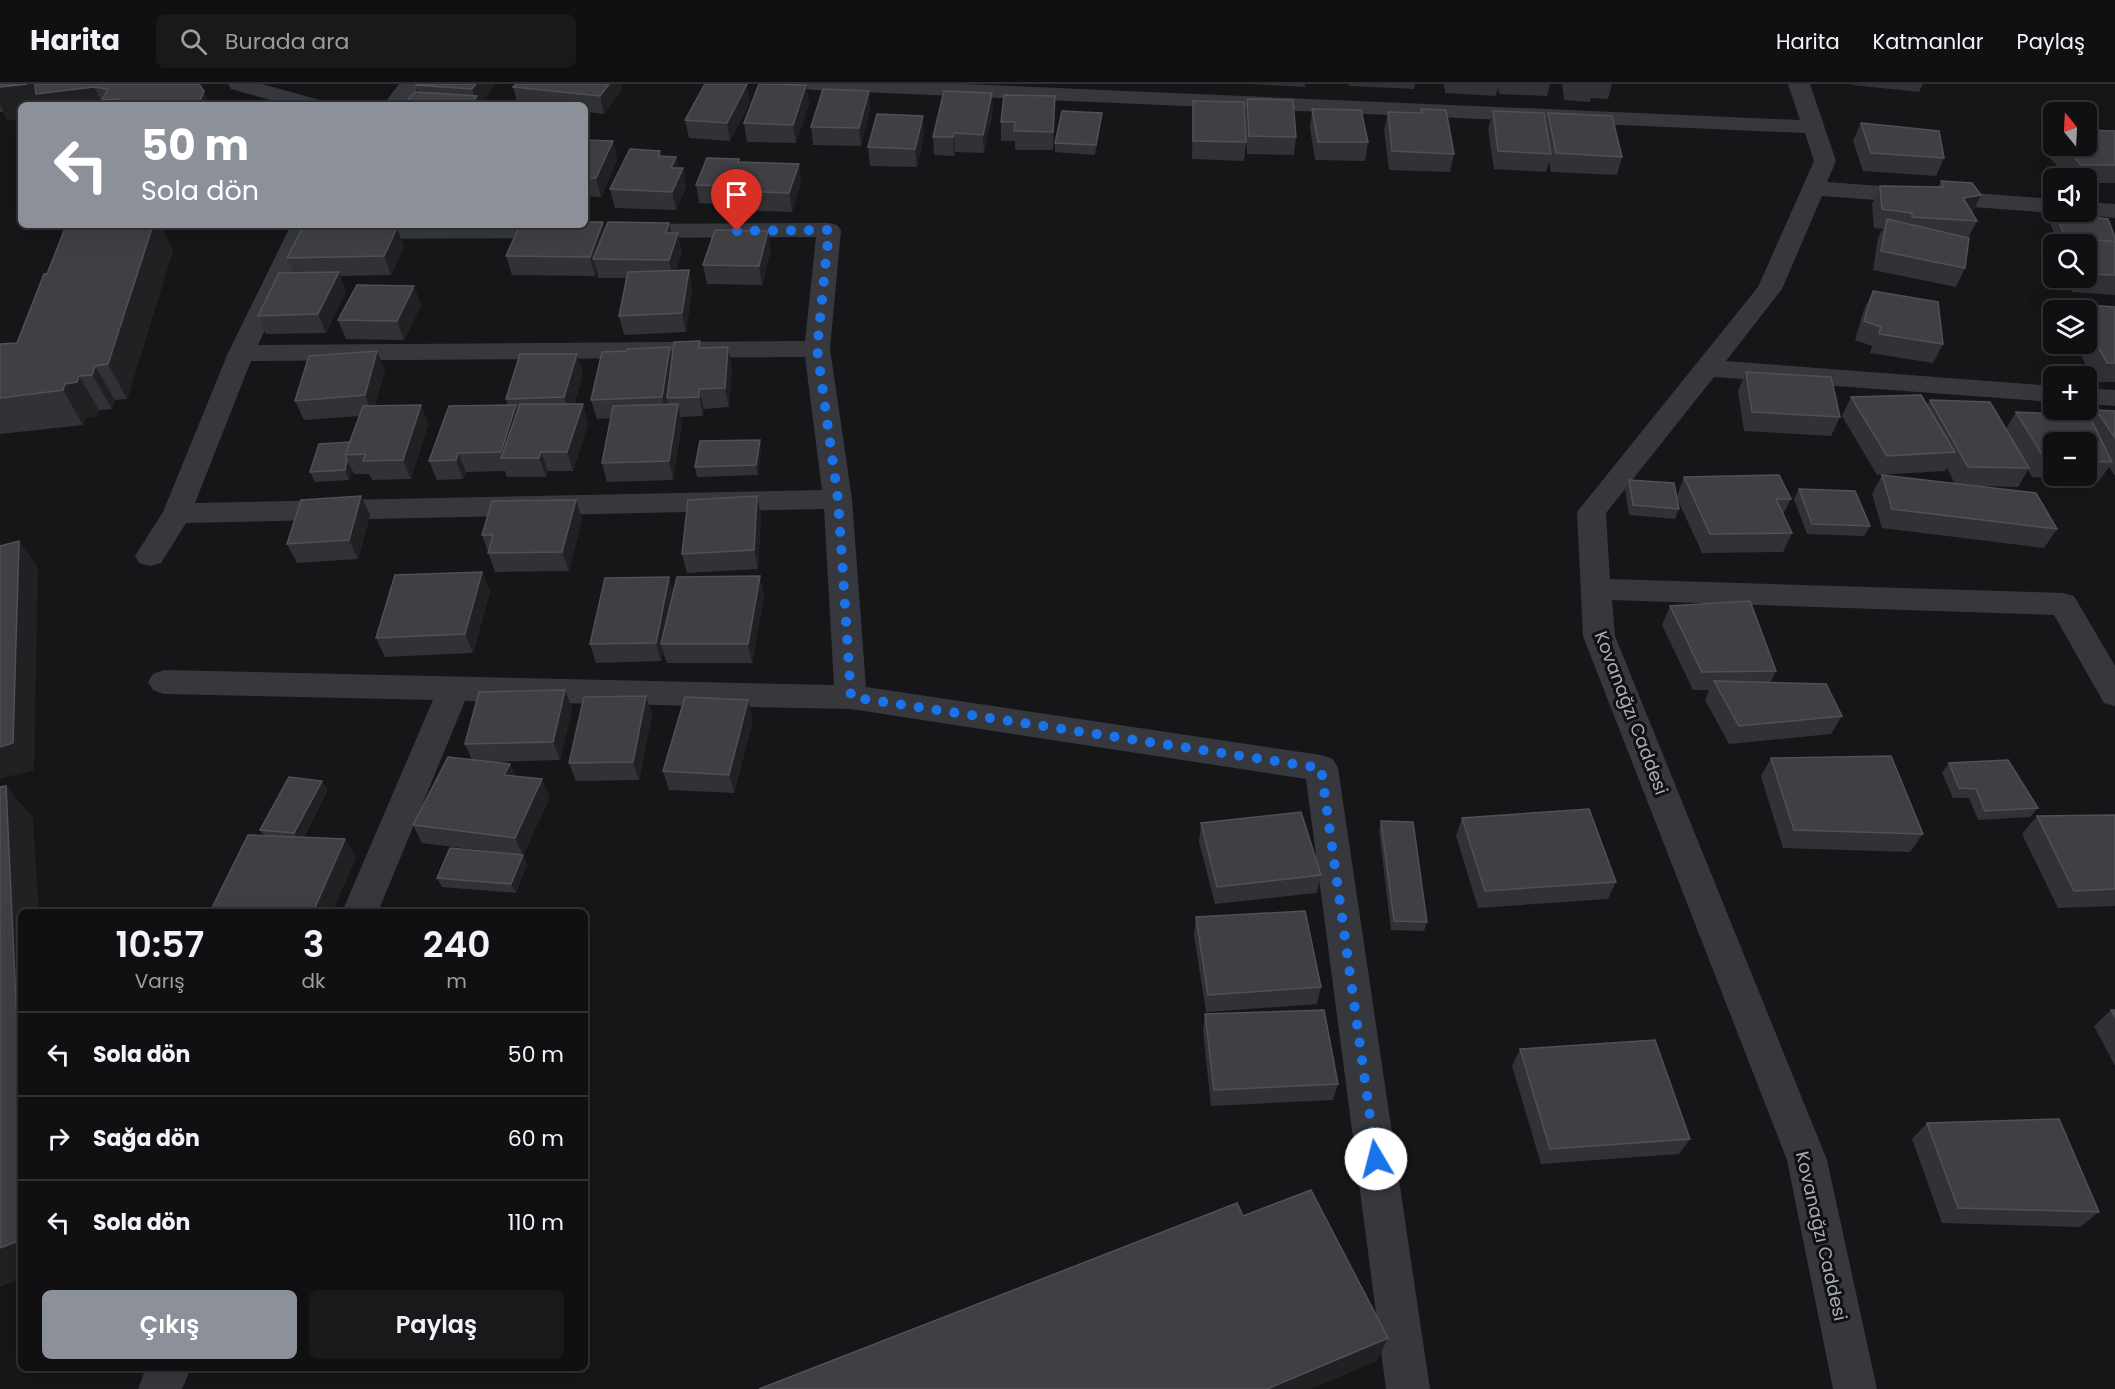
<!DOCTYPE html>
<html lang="tr">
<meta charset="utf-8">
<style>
:root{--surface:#101012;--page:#19191b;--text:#f1f3f6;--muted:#9c9d9f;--line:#303032;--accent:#8c9099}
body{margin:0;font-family:Poppins,sans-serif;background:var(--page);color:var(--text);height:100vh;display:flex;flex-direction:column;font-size:22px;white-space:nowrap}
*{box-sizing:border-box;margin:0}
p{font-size:20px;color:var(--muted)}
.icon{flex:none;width:33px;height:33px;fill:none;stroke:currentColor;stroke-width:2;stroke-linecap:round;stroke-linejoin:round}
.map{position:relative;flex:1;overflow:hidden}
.sheet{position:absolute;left:18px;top:825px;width:570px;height:462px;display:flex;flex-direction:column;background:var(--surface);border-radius:9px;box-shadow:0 6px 24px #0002,0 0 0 2px var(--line)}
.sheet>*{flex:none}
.banner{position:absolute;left:18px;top:18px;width:570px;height:126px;border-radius:9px;box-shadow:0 6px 24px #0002,0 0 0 2px var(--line);background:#8c9099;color:#fff;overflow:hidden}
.needle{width:39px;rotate:342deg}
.tools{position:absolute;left:2043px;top:18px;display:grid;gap:12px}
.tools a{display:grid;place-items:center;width:54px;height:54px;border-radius:9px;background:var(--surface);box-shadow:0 6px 24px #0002,0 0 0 2px var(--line);font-size:30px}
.pin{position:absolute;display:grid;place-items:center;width:51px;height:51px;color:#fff;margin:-62px -26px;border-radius:50% 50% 50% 0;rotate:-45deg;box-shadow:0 0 6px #0007}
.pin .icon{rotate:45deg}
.me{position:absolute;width:66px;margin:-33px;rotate:352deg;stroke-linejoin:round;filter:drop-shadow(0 0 4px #0008)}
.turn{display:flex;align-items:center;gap:21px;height:126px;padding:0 24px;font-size:27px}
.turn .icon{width:78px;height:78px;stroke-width:2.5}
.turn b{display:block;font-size:42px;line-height:51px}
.eta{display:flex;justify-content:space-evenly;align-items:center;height:102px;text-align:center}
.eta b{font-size:36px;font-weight:600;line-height:42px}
.button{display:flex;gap:12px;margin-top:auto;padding:12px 24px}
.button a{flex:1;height:69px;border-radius:9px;background:var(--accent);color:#fff;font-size:24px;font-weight:600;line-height:69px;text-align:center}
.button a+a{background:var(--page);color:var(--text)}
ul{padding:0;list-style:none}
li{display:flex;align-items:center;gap:18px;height:84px;padding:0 24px;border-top:2px solid var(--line)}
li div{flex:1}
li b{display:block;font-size:22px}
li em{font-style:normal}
header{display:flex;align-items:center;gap:36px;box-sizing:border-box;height:84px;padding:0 30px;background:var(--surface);border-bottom:2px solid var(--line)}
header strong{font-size:28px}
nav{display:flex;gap:33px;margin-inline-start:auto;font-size:21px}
.search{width:420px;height:54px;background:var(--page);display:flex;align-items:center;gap:15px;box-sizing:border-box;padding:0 21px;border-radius:9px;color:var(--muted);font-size:22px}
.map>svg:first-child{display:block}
</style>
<header>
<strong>Harita</strong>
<div class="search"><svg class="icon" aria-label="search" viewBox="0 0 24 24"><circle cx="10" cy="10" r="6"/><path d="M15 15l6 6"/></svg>Burada ara</div>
<nav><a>Harita</a><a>Katmanlar</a><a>Paylaş</a></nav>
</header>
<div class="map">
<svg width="2115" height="1305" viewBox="0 0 2115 1305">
<rect width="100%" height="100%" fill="#161618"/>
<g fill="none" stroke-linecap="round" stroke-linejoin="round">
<g fill="#37383d" fill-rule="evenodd">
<path d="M228,0H262L320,16L323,21H288L231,5Z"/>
<path d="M399,0H421L405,21H383Z"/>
<path d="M803,0H964L1800,36L1788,0H1810L1836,77L1827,98L2054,115V128H2060L2054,129L1822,112L1782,205L1726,277L2054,302V318L1714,293L1606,429L1610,495L2063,509L2074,512L2115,582V622L2104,619L2054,531L1612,516L1615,552L1827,1076L1877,1305H1833L1787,1076L1583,552L1577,428L1758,203L1814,77L1805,49L814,6L806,5Z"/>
<path d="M2086,118L2115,120V134L2078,130L2076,128H2086Z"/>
<path d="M829,139L837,141L841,146L830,265L852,415L866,603L1321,671L1333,675L1338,684L1430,1305H1386L1306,695L851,625L465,617L378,828H342L433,616L164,610L153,606L148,598L153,590L164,586L834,601L824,425L186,439L161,479L150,482L139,479L135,472L163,428L228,269L291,141H568L575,147L571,152L563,154L308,155L258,261L805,257L816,153L627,154L619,152L615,147L619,142L627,140ZM805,273L822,406L195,419L251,277Z"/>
<path d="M2086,304L2115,306V322L2086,320Z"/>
<path d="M146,1284H191L182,1305H138Z"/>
</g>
</g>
<g fill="#323236" fill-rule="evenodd">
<path d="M0,0H199L210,21H21V35L8,36L3,28H0Z"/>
<path d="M417,0H495L479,21H403L418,8L416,1Z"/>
<path d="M1252,0H1305V3Z"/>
<path d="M1349,0H1415L1414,5L1349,2Z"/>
<path d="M1444,0H1550L1547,12L1499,10L1498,3L1496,12L1445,9Z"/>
<path d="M1562,0H1612L1608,15L1591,14L1590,18L1564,16Z"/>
<path d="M1852,0H1923L1919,8L1852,1Z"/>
<path d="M806,1L809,20L796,59L747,58L744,39Z"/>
<path d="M513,3L622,5L604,30L585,28V21H518Z"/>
<path d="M869,7L870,25L861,62L813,61L811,43Z"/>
<path d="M992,9L993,27L984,69L955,68L954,72L934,71L933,53Z"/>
<path d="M1055,12V30L1053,66H1015V57H1001V38Z"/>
<path d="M1247,15L1296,53L1294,71L1247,70L1245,34L1246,58L1244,77L1192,75L1193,17L1245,33Z"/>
<path d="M750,18L730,57L689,54L685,36Z"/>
<path d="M1312,25L1368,58L1365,77L1315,76L1310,44Z"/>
<path d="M1421,25L1454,70L1450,88L1389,86L1384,46L1388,28L1421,29Z"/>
<path d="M1493,27L1545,38L1548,29L1622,73L1617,91L1551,88L1549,78L1546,88L1494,85L1488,45Z"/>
<path d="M1102,29L1101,38L1095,71L1055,68V59Z"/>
<path d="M1861,39L1944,74L1936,92L1863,87L1853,57Z"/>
<path d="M2051,45H2054V62H2086L2115,47V99H2086V94H2067L2041,63Z"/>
<path d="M924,50L917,83L870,82L868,63Z"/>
<path d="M585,56L613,57L617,76L601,113L585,112Z"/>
<path d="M660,67L661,72L676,73L678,84H683L686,103L676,126L615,124L610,105Z"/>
<path d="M740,78L801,99L792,128L735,126L734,121L699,119L696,101Z"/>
<path d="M1941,97L1972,130L1977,137L1968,154L1965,184L1956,203L1873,186L1878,154L1883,145L1874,144L1872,120L1880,102L1938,103Z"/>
<path d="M2054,128L2115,153V211L2072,208L2068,194H2086V160H2059L2049,137Z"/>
<path d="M603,138L605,146L672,149L682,168L676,186H689L692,204L686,248L624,251L619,232L626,194H598L597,187L595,192L512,191L506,172Z"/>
<path d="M74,141H180L179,144L162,145L173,166L127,315L115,316L112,325L99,326L97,332L86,334L83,341L0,350V260L17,259L47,190Z"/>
<path d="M404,162L391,191L340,192L346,207L326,249L266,250L258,232L294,189L287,174Z"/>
<path d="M771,165L762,201L707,200L703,181Z"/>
<path d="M1873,207L1943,260L1933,279L1870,269L1872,262L1855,256L1864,225Z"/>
<path d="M2075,220L2115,223V298H2095L2075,260H2086V226H2072Z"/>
<path d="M421,221L404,256L346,255L338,236Z"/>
<path d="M700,257L701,264L732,282L729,323L704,325L703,332L681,333L682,339L673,396L607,398L602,379L611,334L597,335L591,316Z"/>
<path d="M385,286L375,322L421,321L428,340L411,395L372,396L369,390H354L352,386L349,396L315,398L310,388L350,358L360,332L304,336L295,317Z"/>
<path d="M1746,288L1840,333L1831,352L1744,347L1738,307Z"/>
<path d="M583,289L574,320L588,339L573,387H548L546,393H507L505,387L466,388L463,395L437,396L429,377L508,321L506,315Z"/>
<path d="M1851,313L1927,321L1930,316L2006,345L2016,328L2091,335L2096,326L2115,327V392L2109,383L2099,397L2032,393L2028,386L2018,403L1978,402L2057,445L2044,464L1882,444L1872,410L1882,391L1955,400L1947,384L1945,387L1877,391L1842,332ZM2054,358H2086V392H2054Z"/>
<path d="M760,356L761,365L758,391L697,393L695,383Z"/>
<path d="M1684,393L1791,415L1783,430L1792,449L1783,468L1702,469L1677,414L1679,425L1675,435L1629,431L1625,406L1629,396L1677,412Z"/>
<path d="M1799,405L1870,442L1864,452L1807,450L1794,415Z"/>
<path d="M361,412L370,431L358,475L297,479L287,460Z"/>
<path d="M761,431L758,485L687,489L682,470Z"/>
<path d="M582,435L569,487L495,488L482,451Z"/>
<path d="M669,493L673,509L764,511L752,579H667L663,568L661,577L596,579L590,560Z"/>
<path d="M490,507L473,569L385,573L376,554Z"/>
<path d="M1670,522L1776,587L1770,599L1842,632L1831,650L1729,660L1705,616L1709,606H1693L1662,541Z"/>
<path d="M565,606L572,625L560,676L492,678L510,680L515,692L550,713L523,771L527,780L516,809L442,803L437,794L503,769L422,759L413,741L472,676L465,660Z"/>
<path d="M646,612L652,630L639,696L576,697L569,679Z"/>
<path d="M753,635L734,709L669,706L663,687Z"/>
<path d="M1771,674L1923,750L1910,768L1783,764L1761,692Z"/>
<path d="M1949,679L2038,724L2030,733L1978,736L1969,714H1953L1942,689Z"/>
<path d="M328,706L303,754L356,773L332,828H210L264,752L260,746Z"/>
<path d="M2115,731V822L2058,824L2022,750L2037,732Z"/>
<path d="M1462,734L1616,798L1608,815L1478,824L1456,752Z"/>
<path d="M1381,737L1427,838L1424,847L1391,846L1379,746Z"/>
<path d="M1201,739L1321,791L1317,809L1215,820L1199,758Z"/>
<path d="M1196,833L1321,903L1317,920L1206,928L1194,851Z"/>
<path d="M2111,926H2115V982L2094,942Z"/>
<path d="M1205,930L1338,1000L1333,1016L1211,1022L1203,947Z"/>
<path d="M1520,965L1690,1055L1679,1070L1541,1080L1512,982Z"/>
<path d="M1927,1039L2099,1128L2080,1143L1942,1139L1912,1055Z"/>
</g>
<g fill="#212124">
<path d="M27,0L94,3L103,21H21V35L8,36L0,21V3Z"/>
<path d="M476,0H495L479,21H470L475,14L472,5Z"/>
<path d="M609,0H621L622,5L604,30L600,12Z"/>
<path d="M747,0L750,18L730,57L727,39Z"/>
<path d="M806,1L809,20L796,59L793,41Z"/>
<path d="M204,7L210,21H198Z"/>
<path d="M869,7L870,25L861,62L859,44Z"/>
<path d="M992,9L993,27L984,69L983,51Z"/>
<path d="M1055,12V30L1053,66V48Z"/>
<path d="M1102,29L1101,38L1095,71L1096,61Z"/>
<path d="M923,32L924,50L917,83L915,65Z"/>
<path d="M954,49L955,68L954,72L953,53Z"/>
<path d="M613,57L617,76L601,113L596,94Z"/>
<path d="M676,73L679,91L671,84Z"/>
<path d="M799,80L801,99L792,128L789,109Z"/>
<path d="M683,84L686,103L676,126L672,108Z"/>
<path d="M1981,111L1972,130L1963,114Z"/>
<path d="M603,138L608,157L593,175L597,187L595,192L590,173Z"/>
<path d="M669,139L673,157L666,149Z"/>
<path d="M153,141H160L173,166L127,315L108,280Z"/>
<path d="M397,144L404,162L391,191L384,172Z"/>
<path d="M768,147L771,165L762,201L759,182Z"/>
<path d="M678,149L682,168L673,195L669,176Z"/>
<path d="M689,186L692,204L686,248L682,229Z"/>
<path d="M339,188L346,207L326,249L318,230Z"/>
<path d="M414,202L421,221L404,256L397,237Z"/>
<path d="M670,263L675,282L667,314L668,321L666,332L662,313Z"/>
<path d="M728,263L732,282L729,323L725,304Z"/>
<path d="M377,267L385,286L373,331L365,311Z"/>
<path d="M577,270L583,289L570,332L564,313Z"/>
<path d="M95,282L115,316L112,325L92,291Z"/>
<path d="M79,292L99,326L97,332L86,334L83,341L63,306L65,300Z"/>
<path d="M699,305L704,325L703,332L699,313Z"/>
<path d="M583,320L588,339L573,387L567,368Z"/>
<path d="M678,320L682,339L673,396L669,377Z"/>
<path d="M421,321L428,340L411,395L403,376Z"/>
<path d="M516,321L522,340L503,374L501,368Z"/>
<path d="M760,356L761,365L758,391L756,381Z"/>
<path d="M541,368L548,387L546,393L539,374Z"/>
<path d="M458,369L466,388L463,395L456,376Z"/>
<path d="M347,376L352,386L349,396L345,386Z"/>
<path d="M361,412L370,431L358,475L349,456Z"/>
<path d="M757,412L761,431L758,485L754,466Z"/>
<path d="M576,416L582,435L569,487L562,468Z"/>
<path d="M19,457L38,484L34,686L0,695V663Z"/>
<path d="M482,488L490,507L473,569L465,550Z"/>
<path d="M760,492L764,511L752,579L748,560Z"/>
<path d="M669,493L674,512L661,560L663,568L661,577L656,559Z"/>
<path d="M565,606L572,625L560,676L553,658Z"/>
<path d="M646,612L652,630L639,696L633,678Z"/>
<path d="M748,616L753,635L734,709L729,691Z"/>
<path d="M510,680L517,698L504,691Z"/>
<path d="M542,695L550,713L523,771L527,780L516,809L511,800L523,771L515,754Z"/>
<path d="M322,697L328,706L300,758L294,749Z"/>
<path d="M6,702L33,734L39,828H21V1026Z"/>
<path d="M345,755L356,773L332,828H313Z"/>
<path d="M21,1156V1194L0,1203V1164Z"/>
<path d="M1388,1254L1377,1277L1311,1305H1267Z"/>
</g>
<g fill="#3f3f44" stroke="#4f5156" stroke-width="1.5">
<path d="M0,0H27L0,3Z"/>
<path d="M35,0H199L204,7L198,21H115L118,15L102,16L108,5L94,3L36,10Z"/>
<path d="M417,0H476L472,5L416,1Z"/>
<path d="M516,0H609L600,12L513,3Z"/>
<path d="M705,0H747L727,39L685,36Z"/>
<path d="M759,0L806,1L793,41L744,39Z"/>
<path d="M823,5L869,7L859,44L811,43Z"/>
<path d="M944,7L992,9L983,51L954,49L953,53H933Z"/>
<path d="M415,8L477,12L470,21H403Z"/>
<path d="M1004,11L1055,12L1053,48L1014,47L1015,38H1001Z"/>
<path d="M1247,15L1293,16L1296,53L1249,52Z"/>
<path d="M1193,17L1244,18L1246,58L1193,57Z"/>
<path d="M1312,25L1361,26L1368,58H1318Z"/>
<path d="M1421,25L1446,26L1454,70L1392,67L1388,28L1422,29Z"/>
<path d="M1062,27L1102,29L1096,61L1055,59Z"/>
<path d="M1493,27L1544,29L1551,70L1498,67Z"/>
<path d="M1548,29L1612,32L1622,73L1556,69Z"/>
<path d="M877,30L923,32L915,65L868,63Z"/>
<path d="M1861,39L1939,47L1944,74L1871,69Z"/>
<path d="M2086,46L2115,47V81H2081L2065,62H2086Z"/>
<path d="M585,56L613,57L596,94H585Z"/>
<path d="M630,65L660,67L658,72L676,73L671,84H683L672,108L610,105Z"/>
<path d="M707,74L739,75L738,78L799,80L789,109L732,107L737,88L732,102L696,101Z"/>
<path d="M1941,97L1972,99L1981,111L1963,114L1977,137L1912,133V129L1882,125L1880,102L1944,103Z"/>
<path d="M2055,128L2108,135L2115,153V158L2072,153L2069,158H2067Z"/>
<path d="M1887,135L1969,154L1965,184L1881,167Z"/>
<path d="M585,138H603L590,173L506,172L520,141H585Z"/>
<path d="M608,138L669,139L666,149H678L669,176L593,175Z"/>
<path d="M74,141H153L108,280L95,282L92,291L79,292L77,298L65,300L63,306L0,314V260L17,259L44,190H47L66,142Z"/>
<path d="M397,144L384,172L287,174L302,145Z"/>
<path d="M715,146L768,147L759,182L703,181Z"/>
<path d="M2072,153L2115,158V191L2086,190V160H2074Z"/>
<path d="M689,186L682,229L619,232L628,188Z"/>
<path d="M339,188L318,230L258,232L279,189Z"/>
<path d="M357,201L414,202L397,237L338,236Z"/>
<path d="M1873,207L1938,218L1943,260L1879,250L1881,243L1864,237Z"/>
<path d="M2075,220L2115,223V279H2107L2086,241V226H2079Z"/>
<path d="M700,257L699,264L728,263L725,304L699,305V313L667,314L674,258Z"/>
<path d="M670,263L662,313L591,316L602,268L626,267L627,265Z"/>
<path d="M377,267L365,311L295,317L309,272Z"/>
<path d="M520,270H577L564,313L506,315Z"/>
<path d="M1746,288L1831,293L1840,333L1752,328Z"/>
<path d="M1921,311L1955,368L1887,372L1851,313Z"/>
<path d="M1930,316L1990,318L2029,384L1968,383Z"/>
<path d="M520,320H583L567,368H541L539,374H501Z"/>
<path d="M678,320L669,377L602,379L613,322Z"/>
<path d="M421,321L403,376L363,377L366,370L345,371L363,322Z"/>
<path d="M516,321L501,368L458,369L456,376L429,377L449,322Z"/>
<path d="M2096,326L2115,327V354Z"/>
<path d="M2016,328L2089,331L2112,378L2086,377V358H2054V374H2044Z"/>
<path d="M760,356L756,381L695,383L700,357Z"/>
<path d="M350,358L345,371L347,376L345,386L310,388L319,360Z"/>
<path d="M1779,391L1791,415H1776L1792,449L1710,450L1684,393Z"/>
<path d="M1882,391L2036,409L2057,445L1892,425Z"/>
<path d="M1629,396L1674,399L1679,425L1633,421Z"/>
<path d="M1799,405L1855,407L1870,442L1812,440Z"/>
<path d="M361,412L349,456L287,460L301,416Z"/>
<path d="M757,412L754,466L682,470L688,416Z"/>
<path d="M576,416L562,468L488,469L493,451H482L492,417Z"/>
<path d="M19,457L13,659L0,663V462Z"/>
<path d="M482,488L465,550L376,554L395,491Z"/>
<path d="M760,492L748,560H661L677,493Z"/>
<path d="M669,493L656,559L590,560L605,494Z"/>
<path d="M1750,517L1776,587L1702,588L1670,522Z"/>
<path d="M1714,597L1826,600L1842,632L1739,642Z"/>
<path d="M565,606L553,658L465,660L479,608Z"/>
<path d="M646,612L633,678L569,679L584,613Z"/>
<path d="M685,613L748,616L729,691L663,687Z"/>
<path d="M1891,672L1923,750L1794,746L1771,674Z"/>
<path d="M448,673L510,680L504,691L542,695L515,754L413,741Z"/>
<path d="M2008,676L2038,724L1985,727L1976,705L1959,704L1949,679Z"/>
<path d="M289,693L322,697L294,749L260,746Z"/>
<path d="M6,702L21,1026V1156L0,1164V703Z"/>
<path d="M1589,725L1616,798L1485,807L1462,734Z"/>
<path d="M1301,728L1321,791L1217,803L1201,739Z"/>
<path d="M2115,731V805L2074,807L2037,732Z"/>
<path d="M1381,737L1413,738L1427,838L1394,837Z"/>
<path d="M248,751L345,755L313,828L249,827V828H210Z"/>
<path d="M450,764L523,771L511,800L437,794Z"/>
<path d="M1305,827L1321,903L1208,911L1196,833Z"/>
<path d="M1324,926L1338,1000L1214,1006L1205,930Z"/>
<path d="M2111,926H2115V933Z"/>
<path d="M1655,956L1690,1055L1550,1065L1520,965Z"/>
<path d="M2059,1035L2099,1128L1958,1124L1927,1039Z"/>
<path d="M1311,1106L1388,1254L1267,1305H759L1237,1119L1243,1132Z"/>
</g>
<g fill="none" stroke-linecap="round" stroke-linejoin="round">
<path stroke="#1a73e8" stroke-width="10" stroke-dasharray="0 18" d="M737,147L829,146L817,265L838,415L851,613L1321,684L1376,1075"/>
</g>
<g text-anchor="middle" stroke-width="6" stroke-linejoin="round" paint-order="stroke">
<g font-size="18" fill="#a8adb8" stroke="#111113">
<text transform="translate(1631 629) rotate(69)" y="6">Kovanağzı Caddesi</text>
<text transform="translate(1821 1152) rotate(77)" y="6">Kovanağzı Caddesi</text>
</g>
</g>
</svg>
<div class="tools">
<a><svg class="needle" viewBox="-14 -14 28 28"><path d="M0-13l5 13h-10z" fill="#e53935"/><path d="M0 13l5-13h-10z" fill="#9c9d9f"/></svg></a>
<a><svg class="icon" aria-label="sound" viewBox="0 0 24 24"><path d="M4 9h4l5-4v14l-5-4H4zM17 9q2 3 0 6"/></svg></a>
<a><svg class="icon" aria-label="search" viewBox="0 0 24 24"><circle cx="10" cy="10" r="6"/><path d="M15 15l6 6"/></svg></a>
<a><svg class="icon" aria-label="layers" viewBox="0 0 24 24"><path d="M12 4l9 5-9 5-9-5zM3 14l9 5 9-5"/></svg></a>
<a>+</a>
<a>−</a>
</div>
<div class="pin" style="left:737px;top:147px;background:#d93025"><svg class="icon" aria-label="arrive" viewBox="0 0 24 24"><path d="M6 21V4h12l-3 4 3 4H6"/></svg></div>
<svg class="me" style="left:1376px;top:1075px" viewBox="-20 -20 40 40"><circle r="19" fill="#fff"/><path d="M0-13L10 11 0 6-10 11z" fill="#1a73e8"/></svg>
<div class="banner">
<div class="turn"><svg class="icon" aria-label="left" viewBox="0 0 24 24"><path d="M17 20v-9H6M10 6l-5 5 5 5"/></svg><div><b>50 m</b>Sola dön</div></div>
</div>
<section class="sheet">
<div class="eta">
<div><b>10:57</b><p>Varış</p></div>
<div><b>3</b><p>dk</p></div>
<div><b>240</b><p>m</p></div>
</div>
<ul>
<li><svg class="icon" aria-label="left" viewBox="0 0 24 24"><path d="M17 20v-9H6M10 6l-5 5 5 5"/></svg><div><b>Sola dön</b></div><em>50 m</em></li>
<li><svg class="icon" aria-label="right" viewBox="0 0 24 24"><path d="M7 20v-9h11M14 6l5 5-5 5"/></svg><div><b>Sağa dön</b></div><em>60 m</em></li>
<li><svg class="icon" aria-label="left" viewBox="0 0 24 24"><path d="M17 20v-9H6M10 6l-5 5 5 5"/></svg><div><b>Sola dön</b></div><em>110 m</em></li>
</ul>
<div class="button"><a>Çıkış</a><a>Paylaş</a></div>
</section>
</div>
